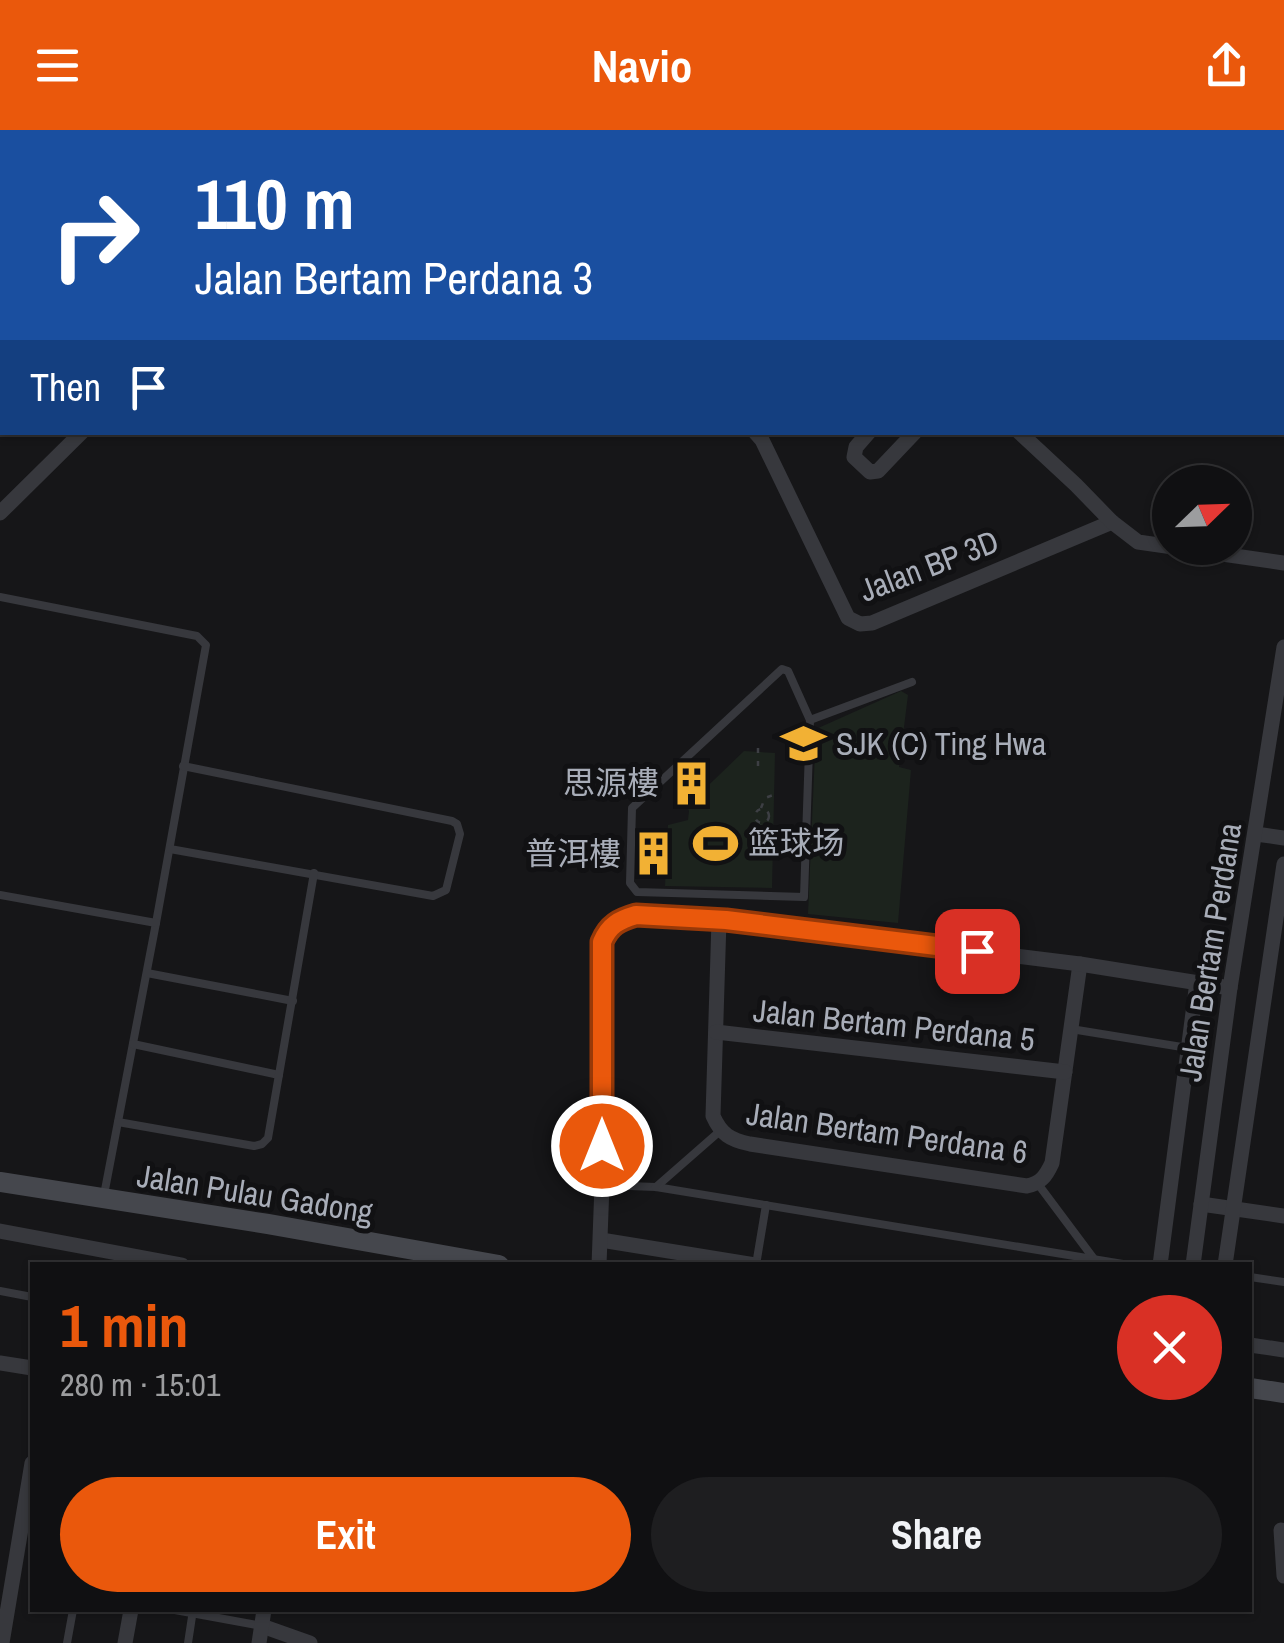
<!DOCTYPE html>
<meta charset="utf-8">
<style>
:root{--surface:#101012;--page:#1e1e20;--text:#f1f3f6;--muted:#9c9d9f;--line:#303032;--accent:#ea580c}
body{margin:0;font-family:"Archivo Narrow","Noto Sans SC",sans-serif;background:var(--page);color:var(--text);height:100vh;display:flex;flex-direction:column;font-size:38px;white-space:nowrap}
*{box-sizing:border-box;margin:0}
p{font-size:32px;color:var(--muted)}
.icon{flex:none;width:55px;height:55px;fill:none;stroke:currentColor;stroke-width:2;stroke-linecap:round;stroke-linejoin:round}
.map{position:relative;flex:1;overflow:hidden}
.details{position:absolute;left:30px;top:1132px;width:1222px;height:350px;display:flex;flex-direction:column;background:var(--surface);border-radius:0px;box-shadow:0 2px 8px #0004,0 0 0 2px var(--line)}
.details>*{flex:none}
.hud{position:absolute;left:0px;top:0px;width:1285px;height:305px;box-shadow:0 2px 8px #0004,0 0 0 2px var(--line);background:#1a4fa0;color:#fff;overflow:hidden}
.needle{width:65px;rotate:67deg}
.controls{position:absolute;left:1152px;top:335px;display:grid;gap:20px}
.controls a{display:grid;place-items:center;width:100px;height:100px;border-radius:50%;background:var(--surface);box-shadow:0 2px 8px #0004,0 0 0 2px var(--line);font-size:50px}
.pin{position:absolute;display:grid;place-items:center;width:85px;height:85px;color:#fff;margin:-42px;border-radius:20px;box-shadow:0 5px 15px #0006}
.me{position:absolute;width:110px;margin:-55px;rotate:0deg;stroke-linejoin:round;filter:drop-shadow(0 0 8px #0008)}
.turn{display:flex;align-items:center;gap:35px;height:210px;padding:0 30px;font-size:45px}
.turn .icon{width:130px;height:130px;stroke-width:2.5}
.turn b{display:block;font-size:70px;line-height:85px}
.then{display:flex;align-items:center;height:95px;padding:0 30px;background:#0003;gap:20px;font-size:38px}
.round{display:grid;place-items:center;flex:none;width:105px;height:105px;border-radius:52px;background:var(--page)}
.summary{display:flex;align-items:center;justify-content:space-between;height:170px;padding:0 30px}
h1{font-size:60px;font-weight:800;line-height:75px;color:var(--accent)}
.primary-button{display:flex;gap:20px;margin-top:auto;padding:20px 30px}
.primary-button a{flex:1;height:115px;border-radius:60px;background:var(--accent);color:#fff;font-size:40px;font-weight:800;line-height:115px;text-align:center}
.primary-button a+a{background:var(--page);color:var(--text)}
header{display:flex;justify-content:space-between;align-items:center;height:130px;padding:0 30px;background:var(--accent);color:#fff;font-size:45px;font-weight:800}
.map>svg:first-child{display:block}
</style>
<header><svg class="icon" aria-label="menu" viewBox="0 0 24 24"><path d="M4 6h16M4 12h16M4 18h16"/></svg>Navio<svg class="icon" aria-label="share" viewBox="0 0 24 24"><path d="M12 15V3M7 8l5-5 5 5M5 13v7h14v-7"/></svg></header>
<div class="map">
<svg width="1284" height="1513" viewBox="0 0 1284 1513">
<rect width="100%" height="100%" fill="#161618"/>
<g fill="#1c231d">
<path d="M901,561L908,565L899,637L911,640L898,793L808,784L816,599Z"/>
<path d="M744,621L775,623L772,758L665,756L668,695L688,690L689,681L687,676Z"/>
</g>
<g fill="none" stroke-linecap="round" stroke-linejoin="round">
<g stroke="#3d3f44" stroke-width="2.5" stroke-dasharray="5 8" stroke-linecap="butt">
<path d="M758,618V641"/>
<path d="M761,678L765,668L776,664"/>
<circle cx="762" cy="686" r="7"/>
<path d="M760,695L764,705L775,710"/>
</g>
<g stroke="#37383d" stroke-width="8">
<path d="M946,0L947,2"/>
<path d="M0,467L197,506L206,515L156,793L104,1065"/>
<path d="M782,539L788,541L810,590L804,767L637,762L630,753L632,678Z"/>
<path d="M810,590L912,552"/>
<path d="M170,719L433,766L446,760L460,704L457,694L452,691L183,636"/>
<path d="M0,765L156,793"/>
<path d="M147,843L293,871"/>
<path d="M1071,899L1188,918"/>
<path d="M133,914L279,945"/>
<path d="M118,992L254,1016L262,1014L268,1008L314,743"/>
<path d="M1038,1054L1094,1129"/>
<path d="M602,1055L656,1057L1129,1135"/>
<path d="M656,1057L720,1001"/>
<path d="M756,1135L766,1075"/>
<path d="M1250,1147L1284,1152"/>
<path d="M0,1161L32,1167"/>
<path d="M175,1480L262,1496"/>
<path d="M67,1513L73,1480"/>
<path d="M188,1513L193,1480"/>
</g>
<g stroke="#37383d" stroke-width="15">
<path d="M581,0L584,2"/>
<path d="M387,2L389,0"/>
<path d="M807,2L812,0"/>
<path d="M755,302L762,310L848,488L860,494L872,493L1112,392"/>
<path d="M869,302L856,317L854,327L870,342L878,341L915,302"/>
<path d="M1019,302L1076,355L1112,392L1138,412L1284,433"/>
<path d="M0,383L82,302"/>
<path d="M1256,704L1284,708"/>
<path d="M719,790L713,986C721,1004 730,1010 750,1014L1027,1056C1041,1053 1046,1046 1052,1033L1080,834"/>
<path d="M716,902L1065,942"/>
<path d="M1201,1074L1284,1086"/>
<path d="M0,1101L182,1135"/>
<path d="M601,1110L755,1135"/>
<path d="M599,1135L602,1055L601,822C603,799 615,791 636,785L726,790L1080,834L1230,858"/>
<path d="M1160,1135L1197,852"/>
<path d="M1193,1135L1230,858L1284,517"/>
<path d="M1225,1135L1284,734"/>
<path d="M1250,1215L1284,1220"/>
<path d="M0,1233L32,1238"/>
<path d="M1281,1400L1284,1446"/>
<path d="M262,1496L310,1513"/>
<path d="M2,1513L32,1333"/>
<path d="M125,1513L131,1480"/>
<path d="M259,1513L264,1480"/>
</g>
<g stroke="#45474d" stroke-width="20">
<path d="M0,1052L268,1094L499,1135"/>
<path d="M1250,1258L1284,1263"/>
</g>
</g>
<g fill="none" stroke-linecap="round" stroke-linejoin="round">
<defs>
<path id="route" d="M602,1016V812C609,795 619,790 636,785L726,790L977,821"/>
</defs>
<use href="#route" stroke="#983908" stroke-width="25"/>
<use href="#route" stroke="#ea580c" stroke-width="18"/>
</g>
<defs>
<symbol id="school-bare" viewBox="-9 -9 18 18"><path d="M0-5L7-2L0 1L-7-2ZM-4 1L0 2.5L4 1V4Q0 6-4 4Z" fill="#f2b134" stroke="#111113" stroke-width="2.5" paint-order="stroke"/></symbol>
<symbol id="building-bare" viewBox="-9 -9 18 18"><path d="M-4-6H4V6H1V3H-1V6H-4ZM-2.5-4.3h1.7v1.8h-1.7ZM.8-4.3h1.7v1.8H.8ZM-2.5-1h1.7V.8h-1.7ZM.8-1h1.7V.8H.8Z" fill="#f2b134" stroke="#111113" stroke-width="2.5" paint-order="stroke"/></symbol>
<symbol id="stadium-bare" viewBox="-9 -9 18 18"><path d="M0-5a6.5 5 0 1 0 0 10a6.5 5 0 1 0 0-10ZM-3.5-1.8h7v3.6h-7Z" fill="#f2b134" stroke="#111113" stroke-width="2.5" paint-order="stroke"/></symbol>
</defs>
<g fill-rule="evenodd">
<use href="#school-bare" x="772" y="582" width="63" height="63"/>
<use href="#building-bare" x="660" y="622" width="63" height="63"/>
<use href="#stadium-bare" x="684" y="682" width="63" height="63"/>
<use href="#building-bare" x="622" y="692" width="63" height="63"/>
</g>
<g text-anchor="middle" stroke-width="10" stroke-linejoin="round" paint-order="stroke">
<g font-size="32" fill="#a8adb8" stroke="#111113">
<text transform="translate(929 436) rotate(-21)" y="11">Jalan BP 3D</text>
<text transform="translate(1210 822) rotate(-81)" y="11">Jalan Bertam Perdana</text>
<text transform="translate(894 895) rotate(6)" y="11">Jalan Bertam Perdana 5</text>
<text transform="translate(887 1003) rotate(8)" y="11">Jalan Bertam Perdana 6</text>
<text transform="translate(255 1064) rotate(9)" y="11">Jalan Pulau Gadong</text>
</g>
<g font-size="32" fill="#a8adb8" stroke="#111113" text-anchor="start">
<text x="836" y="625">SJK (C) Ting Hwa</text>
<text x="659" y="664" text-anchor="end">思源樓</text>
<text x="748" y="724">篮球场</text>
<text x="621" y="735" text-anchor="end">普洱樓</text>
</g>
</g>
</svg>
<div class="controls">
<a><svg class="needle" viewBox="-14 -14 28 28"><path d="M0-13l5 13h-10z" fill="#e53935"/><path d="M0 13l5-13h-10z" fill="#9c9d9f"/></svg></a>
</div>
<div class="pin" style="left:977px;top:821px;background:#d93025"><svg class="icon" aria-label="arrive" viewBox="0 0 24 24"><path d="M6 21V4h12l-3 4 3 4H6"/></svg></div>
<svg class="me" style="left:602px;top:1016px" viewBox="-20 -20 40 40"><circle r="17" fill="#ea580c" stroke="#fff" stroke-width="3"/><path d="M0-11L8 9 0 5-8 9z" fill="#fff"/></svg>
<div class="hud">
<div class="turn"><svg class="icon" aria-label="right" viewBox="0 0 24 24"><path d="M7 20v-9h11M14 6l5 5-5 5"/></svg><div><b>110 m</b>Jalan Bertam Perdana 3</div></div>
<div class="then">Then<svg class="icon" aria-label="arrive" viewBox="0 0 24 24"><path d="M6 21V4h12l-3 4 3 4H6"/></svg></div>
</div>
<section class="details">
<div class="summary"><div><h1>1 min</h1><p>280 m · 15:01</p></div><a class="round" style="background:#d93025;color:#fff"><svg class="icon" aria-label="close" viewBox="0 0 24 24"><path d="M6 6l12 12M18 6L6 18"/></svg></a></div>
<div class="primary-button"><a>Exit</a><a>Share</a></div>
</section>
</div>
